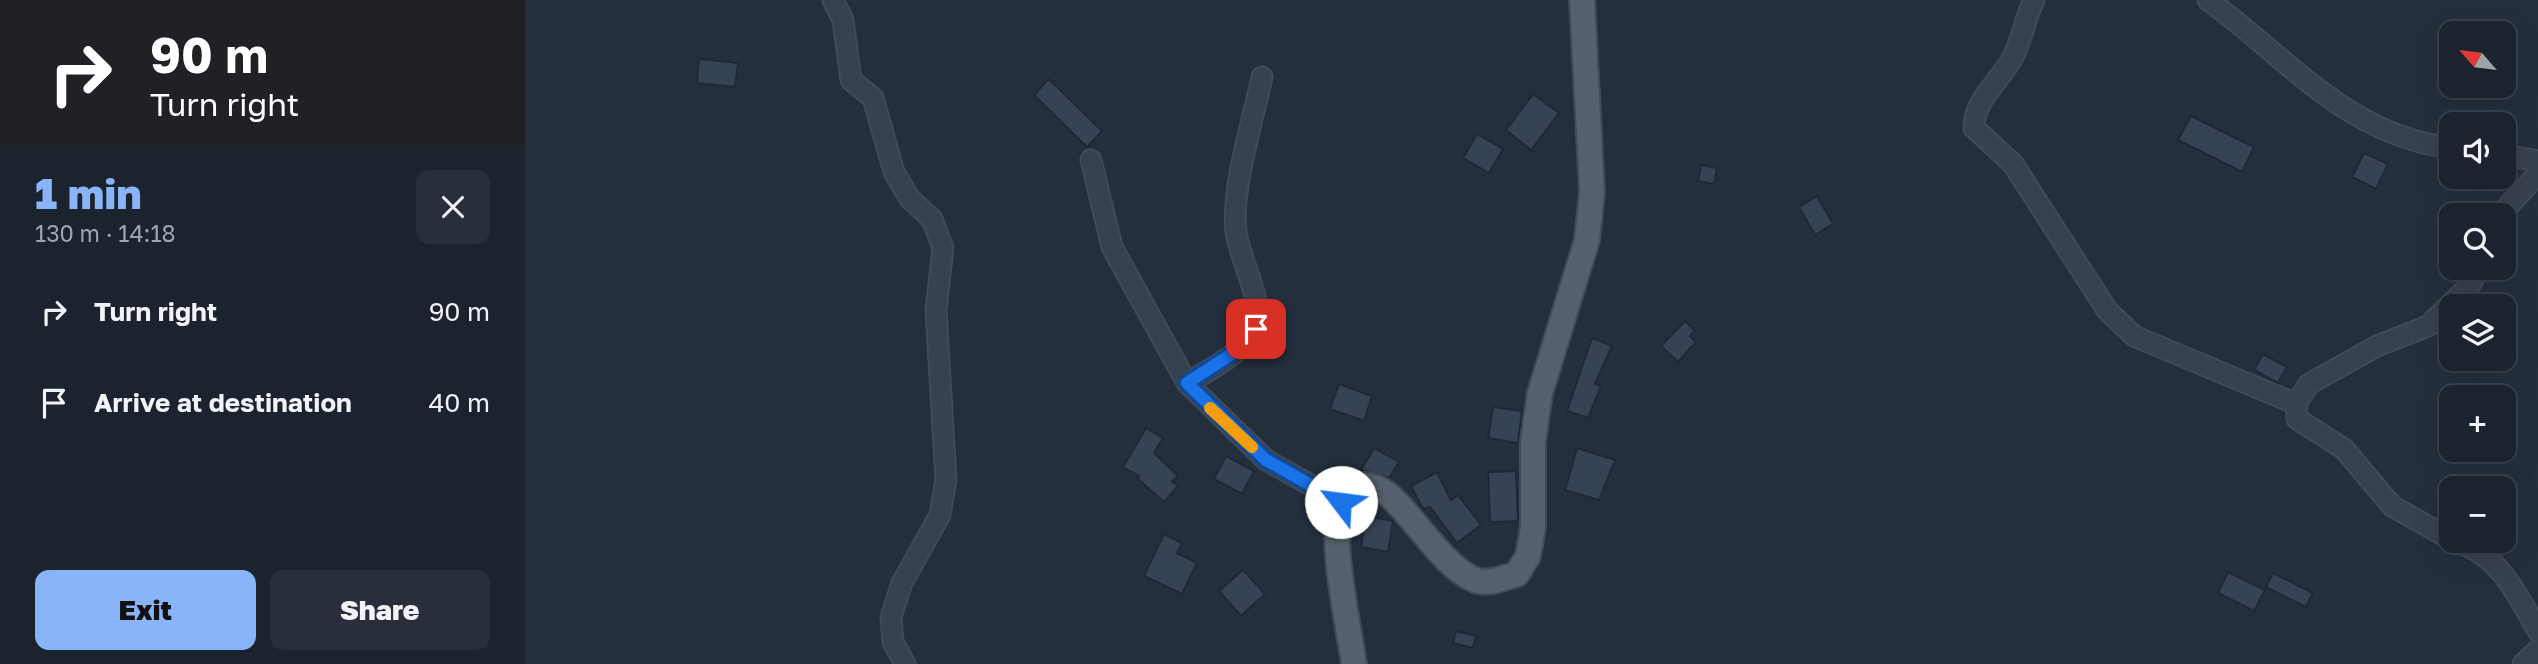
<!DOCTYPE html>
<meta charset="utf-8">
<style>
:root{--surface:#1b232e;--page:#282f3a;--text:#f1f3f6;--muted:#a0a4aa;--line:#39404a;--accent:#8ab4f8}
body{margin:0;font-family:"Golos Text",sans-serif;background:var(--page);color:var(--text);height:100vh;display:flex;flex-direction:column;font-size:26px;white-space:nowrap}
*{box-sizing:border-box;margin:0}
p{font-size:23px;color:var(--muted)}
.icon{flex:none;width:38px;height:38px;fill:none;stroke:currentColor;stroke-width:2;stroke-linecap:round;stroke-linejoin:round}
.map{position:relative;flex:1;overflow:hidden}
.panel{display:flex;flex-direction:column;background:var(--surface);width:525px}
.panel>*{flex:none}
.top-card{background:#202124;color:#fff;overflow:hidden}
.needle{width:46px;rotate:298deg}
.tools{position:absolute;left:1914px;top:21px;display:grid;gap:14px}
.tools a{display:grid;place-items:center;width:77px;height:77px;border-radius:14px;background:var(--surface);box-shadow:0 7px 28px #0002,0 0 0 2px var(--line);font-size:35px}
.pin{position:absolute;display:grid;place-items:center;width:60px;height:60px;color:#fff;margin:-30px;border-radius:14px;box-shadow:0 4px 10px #0006}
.me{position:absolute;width:77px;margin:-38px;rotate:300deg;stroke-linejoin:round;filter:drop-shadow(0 0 5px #0008)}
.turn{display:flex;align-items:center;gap:24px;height:147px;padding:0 35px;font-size:32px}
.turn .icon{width:91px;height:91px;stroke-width:2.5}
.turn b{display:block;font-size:49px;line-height:60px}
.round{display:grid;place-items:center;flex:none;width:74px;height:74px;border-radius:14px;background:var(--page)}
.head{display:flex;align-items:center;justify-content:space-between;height:119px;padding:0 35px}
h1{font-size:42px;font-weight:800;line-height:52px;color:var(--accent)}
.primary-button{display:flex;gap:14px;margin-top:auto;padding:14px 35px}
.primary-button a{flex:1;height:80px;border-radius:14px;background:var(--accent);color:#111;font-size:28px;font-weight:800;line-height:80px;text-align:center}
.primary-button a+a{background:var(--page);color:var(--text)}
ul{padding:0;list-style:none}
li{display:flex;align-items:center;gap:21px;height:91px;padding:0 35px}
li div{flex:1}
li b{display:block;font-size:26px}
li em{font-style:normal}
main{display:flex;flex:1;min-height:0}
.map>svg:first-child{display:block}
</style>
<main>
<section class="panel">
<div class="top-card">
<div class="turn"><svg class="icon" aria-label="right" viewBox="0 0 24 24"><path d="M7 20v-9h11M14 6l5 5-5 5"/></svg><div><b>90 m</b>Turn right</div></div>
</div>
<div class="head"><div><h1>1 min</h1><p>130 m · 14:18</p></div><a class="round"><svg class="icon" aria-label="close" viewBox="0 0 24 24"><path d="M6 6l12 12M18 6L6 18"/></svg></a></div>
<ul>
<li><svg class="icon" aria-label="right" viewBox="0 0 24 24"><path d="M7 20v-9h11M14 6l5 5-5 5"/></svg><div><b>Turn right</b></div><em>90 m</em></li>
<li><svg class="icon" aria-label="arrive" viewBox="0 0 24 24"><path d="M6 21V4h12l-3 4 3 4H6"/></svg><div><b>Arrive at destination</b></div><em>40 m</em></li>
</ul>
<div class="primary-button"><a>Exit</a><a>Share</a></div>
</section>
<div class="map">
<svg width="2013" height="664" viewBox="0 0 2013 664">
<rect width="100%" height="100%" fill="#242f3e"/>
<g fill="#364354" stroke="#1f2835" stroke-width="2">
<path d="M174,59L213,63L210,87L172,83Z"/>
<path d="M524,79L577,131L562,147L509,95Z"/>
<path d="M1008,94L1034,113L1006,150L981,130Z"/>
<path d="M1666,116L1729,147L1717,172L1653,140Z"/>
<path d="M952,134L978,149L964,173L938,158Z"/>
<path d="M1839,153L1863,164L1851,189L1827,177Z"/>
<path d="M1176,165L1192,168L1189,184L1173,181Z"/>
<path d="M1292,196L1308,224L1290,235L1274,207Z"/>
<path d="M1160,321L1170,331L1165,336L1171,342L1153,362L1136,346Z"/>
<path d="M1067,338L1087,346L1070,384L1076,386L1063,418L1042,411Z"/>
<path d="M1738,354L1762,367L1753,383L1729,370Z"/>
<path d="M814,384L847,396L839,421L805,409Z"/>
<path d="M968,407L997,411L993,443L963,438Z"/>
<path d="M621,428L638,438L629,453L653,476L647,481L653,486L639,502L612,478L614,476L598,467Z"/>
<path d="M849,448L874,462L864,478L836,470Z"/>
<path d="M1052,448L1090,460L1074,500L1040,490Z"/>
<path d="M701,456L729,471L717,494L689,479Z"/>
<path d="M991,471L993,521L965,522L963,472Z"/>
<path d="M912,472L926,500L933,495L956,525L932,543L905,507L898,509L886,486Z"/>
<path d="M841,516L868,521L863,552L836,547Z"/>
<path d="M639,534L657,543L652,553L672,563L657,594L619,576Z"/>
<path d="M718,570L740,594L716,616L694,591Z"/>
<path d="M1703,572L1740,590L1729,611L1693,593Z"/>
<path d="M1748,573L1788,593L1781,607L1741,587Z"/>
<path d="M931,631L951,636L948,648L928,643Z"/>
</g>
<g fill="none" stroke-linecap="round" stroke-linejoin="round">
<defs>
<g id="minor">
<path d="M308,0L318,20L326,80L348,98L369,172L385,199L407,219L418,248L411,310L421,480L415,515L377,583L366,617L368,642L380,664"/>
<path d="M1509,0C1500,17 1498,38 1488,57C1476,80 1448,101 1449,128L1488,164L1582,310L1609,336L1771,404"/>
<path d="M1683,0C1763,58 1822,136 1927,148"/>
<path d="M1979,155L2013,161"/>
<path d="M566,160L587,247L662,383L741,460L816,502"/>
<path d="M1975,215L2013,174"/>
<path d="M662,383C685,370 717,353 730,330C742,308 713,256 711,231C706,190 728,120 737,77"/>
<path d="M1927,540L1867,506L1819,449L1772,419L1771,404L1784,384L1852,346L1903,326L1946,284L1953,268"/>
<path d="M1930,541C1975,555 1991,593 2013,631"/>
<path d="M1998,664L2013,650"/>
</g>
<path id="major" d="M829,664C823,622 805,544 815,505C818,495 828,485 838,485C848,485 860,491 867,498C891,520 920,568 950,580C963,585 979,578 992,574L1003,556L1008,527V441L1015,393L1062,240L1067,192L1057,0"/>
</defs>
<use href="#minor" stroke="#414a57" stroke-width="23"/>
<use href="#major" stroke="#414a57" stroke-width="28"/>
<use href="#minor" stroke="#38414e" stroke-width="19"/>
<use href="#major" stroke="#56606e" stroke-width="24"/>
</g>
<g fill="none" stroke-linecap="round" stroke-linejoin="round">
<defs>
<path id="route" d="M731,329L705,355L662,383L741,460L816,502"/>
</defs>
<use href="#route" stroke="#114b97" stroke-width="18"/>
<use href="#route" stroke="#1a73e8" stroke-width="12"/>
<path stroke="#f59e0b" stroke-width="12" d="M685,408L727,447"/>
</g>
</svg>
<div class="tools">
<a><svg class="needle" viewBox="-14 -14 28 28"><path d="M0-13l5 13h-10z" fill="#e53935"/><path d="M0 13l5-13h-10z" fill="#a0a4aa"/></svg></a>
<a><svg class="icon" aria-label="sound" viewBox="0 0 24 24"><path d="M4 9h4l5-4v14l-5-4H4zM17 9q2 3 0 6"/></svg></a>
<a><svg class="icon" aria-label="search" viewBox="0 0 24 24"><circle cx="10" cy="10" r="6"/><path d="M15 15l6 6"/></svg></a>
<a><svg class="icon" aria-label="layers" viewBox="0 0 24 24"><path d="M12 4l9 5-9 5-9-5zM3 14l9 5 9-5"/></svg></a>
<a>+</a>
<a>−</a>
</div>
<div class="pin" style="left:731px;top:329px;background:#d93025"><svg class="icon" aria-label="arrive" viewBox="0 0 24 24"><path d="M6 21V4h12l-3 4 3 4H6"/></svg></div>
<svg class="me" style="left:816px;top:502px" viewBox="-20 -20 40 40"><circle r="19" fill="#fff"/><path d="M0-13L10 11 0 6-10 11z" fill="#1a73e8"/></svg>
</div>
</main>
